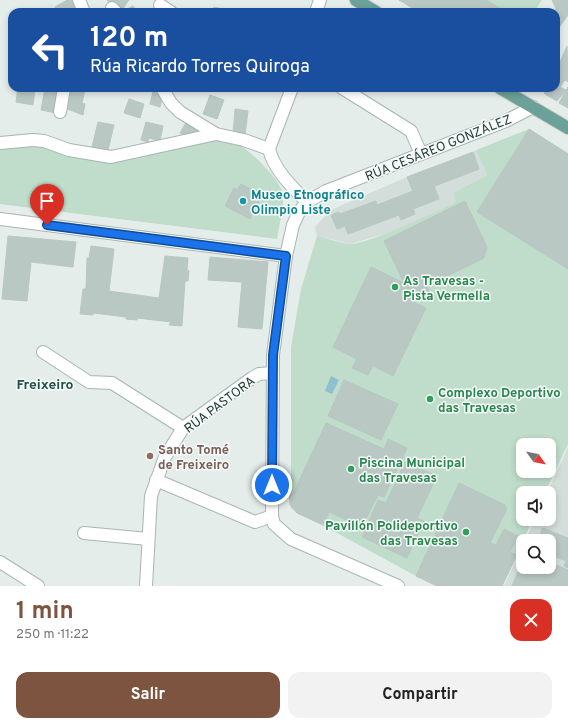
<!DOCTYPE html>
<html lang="es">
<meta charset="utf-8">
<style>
:root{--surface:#fff;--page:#f2f2f2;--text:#222;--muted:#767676;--accent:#7d5440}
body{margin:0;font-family:Overpass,sans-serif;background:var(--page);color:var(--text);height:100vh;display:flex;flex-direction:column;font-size:15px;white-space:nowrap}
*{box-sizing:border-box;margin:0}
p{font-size:13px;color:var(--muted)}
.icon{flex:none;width:22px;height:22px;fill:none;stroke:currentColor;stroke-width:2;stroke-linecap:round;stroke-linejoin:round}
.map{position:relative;height:586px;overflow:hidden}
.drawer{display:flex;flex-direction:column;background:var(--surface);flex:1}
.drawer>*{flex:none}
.banner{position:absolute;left:8px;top:8px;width:552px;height:84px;border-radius:12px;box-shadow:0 2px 6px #0003;background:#1a4fa0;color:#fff;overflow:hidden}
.needle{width:26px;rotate:123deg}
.controls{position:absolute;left:516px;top:438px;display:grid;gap:8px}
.controls a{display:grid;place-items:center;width:40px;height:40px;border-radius:8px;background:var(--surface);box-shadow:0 2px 6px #0003;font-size:20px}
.pin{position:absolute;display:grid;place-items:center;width:34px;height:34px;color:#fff;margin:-41px -17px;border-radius:50% 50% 50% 0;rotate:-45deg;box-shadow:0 0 4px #0007}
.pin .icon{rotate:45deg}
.me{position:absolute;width:44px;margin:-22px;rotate:0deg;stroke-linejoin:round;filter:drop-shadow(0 0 3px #0008)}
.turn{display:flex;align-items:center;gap:14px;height:84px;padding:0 16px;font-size:18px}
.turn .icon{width:52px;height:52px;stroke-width:2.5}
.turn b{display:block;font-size:28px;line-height:34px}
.round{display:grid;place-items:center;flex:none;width:42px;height:42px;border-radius:12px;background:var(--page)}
.summary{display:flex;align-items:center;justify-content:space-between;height:68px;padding:0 16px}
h1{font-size:24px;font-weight:700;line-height:30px;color:var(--accent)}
.button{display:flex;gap:8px;margin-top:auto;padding:8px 16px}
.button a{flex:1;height:46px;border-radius:12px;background:var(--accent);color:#fff;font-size:16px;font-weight:700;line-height:46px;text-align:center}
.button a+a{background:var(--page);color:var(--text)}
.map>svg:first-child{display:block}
</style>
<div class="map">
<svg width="568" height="586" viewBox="0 0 568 586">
<rect width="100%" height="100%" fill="#e5edea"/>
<g fill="#d3ddd9">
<path d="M476,150L487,175L453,193L457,202L409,226L351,244L317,236L315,227L331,210L407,177L479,169L473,152Z"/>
<path d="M568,447V586H504L523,545V567H549V541H525L535,519H549V493H547Z"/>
</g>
<g fill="#bfddca" fill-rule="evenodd">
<path d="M486,0H542L534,12H501L502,10Z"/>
<path d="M529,129L568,153V444L545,493H523V519H533L502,586H443L416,576L291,508V347L301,289L317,236C327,238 339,243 350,244C365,245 440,211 456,202L453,193L487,175L476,150ZM523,445H549V471H523Z"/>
<path d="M218,140C223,141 230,141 236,143C249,149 282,181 283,195C284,209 279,225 277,239L0,204V148L33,142L108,159Z"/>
</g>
<path fill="#90c0cf" d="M331,376L339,380L332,394L325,391Z"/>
<g fill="#bac8c4" stroke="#b7c7c2">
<path d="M67,0H75L81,9L76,12H58L55,7Z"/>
<path d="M107,0H129L121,11Z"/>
<path d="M399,0H486L503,10L501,12H419Z"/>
<path d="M552,0H568V15L556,32V12H554L556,9Z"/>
<path d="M133,6L137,12H123Z"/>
<path d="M214,7L227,10L226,12H213Z"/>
<path d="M567,46L568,82L565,80L560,87L566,90L557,101L545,94L544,91L546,88H556V72Z"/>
<path d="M568,87V108L559,103Z"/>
<path d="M18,88H35L33,105L16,102Z"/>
<path d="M45,88H60L56,113L41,110Z"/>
<path d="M68,88L85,89L82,103L85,104L83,115L65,108Z"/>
<path d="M534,88H546L541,92Z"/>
<path d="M153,92L163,95L160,107L150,104Z"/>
<path d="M210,95L224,100L217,119L203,114Z"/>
<path d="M129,99L144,104L140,118L124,113Z"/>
<path d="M235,109L248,111L245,135L233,134Z"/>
<path d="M188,119L202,127L195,138L180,133Z"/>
<path d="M98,122L114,125L108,150L92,147Z"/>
<path d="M146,122L163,126L160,141L149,138L148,142L141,140Z"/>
<path d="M529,129L568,154V269L477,212Z"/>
<path d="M473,152L479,169L414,194L407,177Z"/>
<path d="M241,184L262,195L250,219L225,206L234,188L237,190Z"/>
<path d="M434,186L439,199L413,209L415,214L401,220L399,215L348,234L345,226L337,229L331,215L339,212L340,214L376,201L377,205L413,191L414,194Z"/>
<path d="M465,201L487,247L484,258L427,286L429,289L426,295L416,291L411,301L426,308L393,376L373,366L368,375L352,368L357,359L333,347L371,267L404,283L384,241Z"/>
<path d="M8,236L76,242L73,267L31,262L27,301L2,299Z"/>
<path d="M91,246L114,249L109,291L159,298L165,256L188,258L187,270L189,271L188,281H185L182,326L169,325L171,322L137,318V320L126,319V317L94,313L93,315L80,314L83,289H86L87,258H89Z"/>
<path d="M210,257L268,262L262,329L238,327L242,282L208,280Z"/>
<path d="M344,380L398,404L381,440L328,416Z"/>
<path d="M326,423L384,449L388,439L407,448L384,497L378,495L362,527L329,512L323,525L297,513L290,505L289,489L293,494Z"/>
<path d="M405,462L437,476L417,518L424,521L407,558L362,537L378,500L386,503Z"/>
<path d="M459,483L505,505L507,509L490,543L496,545L504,529L518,536L510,552L517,555L502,586H437L416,576Z"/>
<path d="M543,528L568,538V568L564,566L566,561L549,554V541H537Z"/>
<path d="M523,560V567H549V562L568,570V586H512Z"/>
</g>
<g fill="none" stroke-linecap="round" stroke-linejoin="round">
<defs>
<g id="street">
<path d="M79,0L84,12"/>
<path d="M160,5L171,12"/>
<path d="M112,8L116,12"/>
<path d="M316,12L320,0"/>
<path d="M162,88L171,103L180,112L216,134L244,140L269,149"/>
<path d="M292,88L269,149C274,170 292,187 307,202"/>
<path d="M342,88L411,131L421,154"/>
<path d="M60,112L64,88"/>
<path d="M0,143L33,140L44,141L69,150L111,157L216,134"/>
<path d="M0,219L286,256"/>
<path d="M43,352L89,382L112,383L183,428"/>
<path d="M156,480L255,522L272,516"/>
<path d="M84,533L148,539"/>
<path d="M0,562L38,586"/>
<path d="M146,586L151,496L165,457L183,428L252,378L259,374L273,373"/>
<path d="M398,586L291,539L274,524L272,516L273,355L286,256L293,225L299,212L307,202L326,191L506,121L533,107"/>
</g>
<g id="primary">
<path d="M356,0L376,12"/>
<path d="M500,88L568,128"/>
</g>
</defs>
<use href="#street" stroke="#a8b5b2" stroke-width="14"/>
<use href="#primary" stroke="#c2c9c8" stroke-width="14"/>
<use href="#street" stroke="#fff" stroke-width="12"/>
<use href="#primary" stroke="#6ba198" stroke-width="12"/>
</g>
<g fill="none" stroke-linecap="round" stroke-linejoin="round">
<defs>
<path id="route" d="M47,225L286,256L273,355L272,485"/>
</defs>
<use href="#route" stroke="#114b97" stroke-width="10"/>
<use href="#route" stroke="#1a73e8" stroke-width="7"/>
</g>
<circle fill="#0f9aa8" stroke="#f5faf8" stroke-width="1.5" cx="243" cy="201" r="4"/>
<g fill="#2e9e5b" stroke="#f5faf8" stroke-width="1.5">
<circle cx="395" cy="287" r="4"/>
<circle cx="430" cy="399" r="4"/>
<circle cx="351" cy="469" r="4"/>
<circle cx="466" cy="532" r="4"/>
</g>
<circle fill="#8d6e63" stroke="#f5faf8" stroke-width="1.5" cx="150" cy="456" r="4"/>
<g text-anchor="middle" stroke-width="3" stroke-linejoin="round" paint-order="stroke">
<g font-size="13" fill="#253e3a" stroke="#f5faf8">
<text transform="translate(438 147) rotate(-22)" y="5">RÚA CESÁREO GONZÁLEZ</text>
<text transform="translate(219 404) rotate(-37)" y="5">RÚA PASTORA</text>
</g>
<g font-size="13" font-weight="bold" fill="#0d838f" stroke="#f5faf8" text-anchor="start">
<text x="251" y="199">Museo Etnográfico<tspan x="251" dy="15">Olimpio Liste</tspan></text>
</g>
<g font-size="13" font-weight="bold" fill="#27864d" stroke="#f5faf8" text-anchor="start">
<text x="403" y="285">As Travesas -<tspan x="403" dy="15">Pista Vermella</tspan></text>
<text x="438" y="397">Complexo Deportivo<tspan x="438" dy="15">das Travesas</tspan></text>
<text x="359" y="467">Piscina Municipal<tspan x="359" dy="15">das Travesas</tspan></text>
<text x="458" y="530" text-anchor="end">Pavillón Polideportivo<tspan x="458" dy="15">das Travesas</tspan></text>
</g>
<g font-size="13" font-weight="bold" fill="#785e54" stroke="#f5faf8" text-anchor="start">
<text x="158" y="454">Santo Tomé<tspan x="158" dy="15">de Freixeiro</tspan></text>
</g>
<g font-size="14" font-weight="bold" fill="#215049" stroke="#f5faf8">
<text x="45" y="389">Freixeiro</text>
</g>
</g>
</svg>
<div class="controls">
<a><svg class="needle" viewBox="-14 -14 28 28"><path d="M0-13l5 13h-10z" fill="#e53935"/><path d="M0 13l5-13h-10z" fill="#767676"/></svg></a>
<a><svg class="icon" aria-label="sound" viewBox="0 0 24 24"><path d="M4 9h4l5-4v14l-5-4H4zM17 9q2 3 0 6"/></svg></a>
<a><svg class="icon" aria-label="search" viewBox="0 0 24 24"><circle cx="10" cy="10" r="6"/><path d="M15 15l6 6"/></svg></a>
</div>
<div class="pin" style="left:47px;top:225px;background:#d93025"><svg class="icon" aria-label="arrive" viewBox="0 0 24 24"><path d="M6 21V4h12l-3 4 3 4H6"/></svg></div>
<svg class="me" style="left:272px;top:485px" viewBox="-20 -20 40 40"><circle r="17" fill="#1a73e8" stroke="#fff" stroke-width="3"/><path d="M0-11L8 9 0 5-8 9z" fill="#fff"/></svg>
<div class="banner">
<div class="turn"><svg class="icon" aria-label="left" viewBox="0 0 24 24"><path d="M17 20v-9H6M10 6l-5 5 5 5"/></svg><div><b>120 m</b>Rúa Ricardo Torres Quiroga</div></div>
</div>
</div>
<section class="drawer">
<div class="summary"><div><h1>1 min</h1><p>250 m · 11:22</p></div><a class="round" style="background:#d93025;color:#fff"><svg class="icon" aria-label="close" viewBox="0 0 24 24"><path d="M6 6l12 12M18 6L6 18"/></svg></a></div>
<div class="button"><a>Salir</a><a>Compartir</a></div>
</section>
